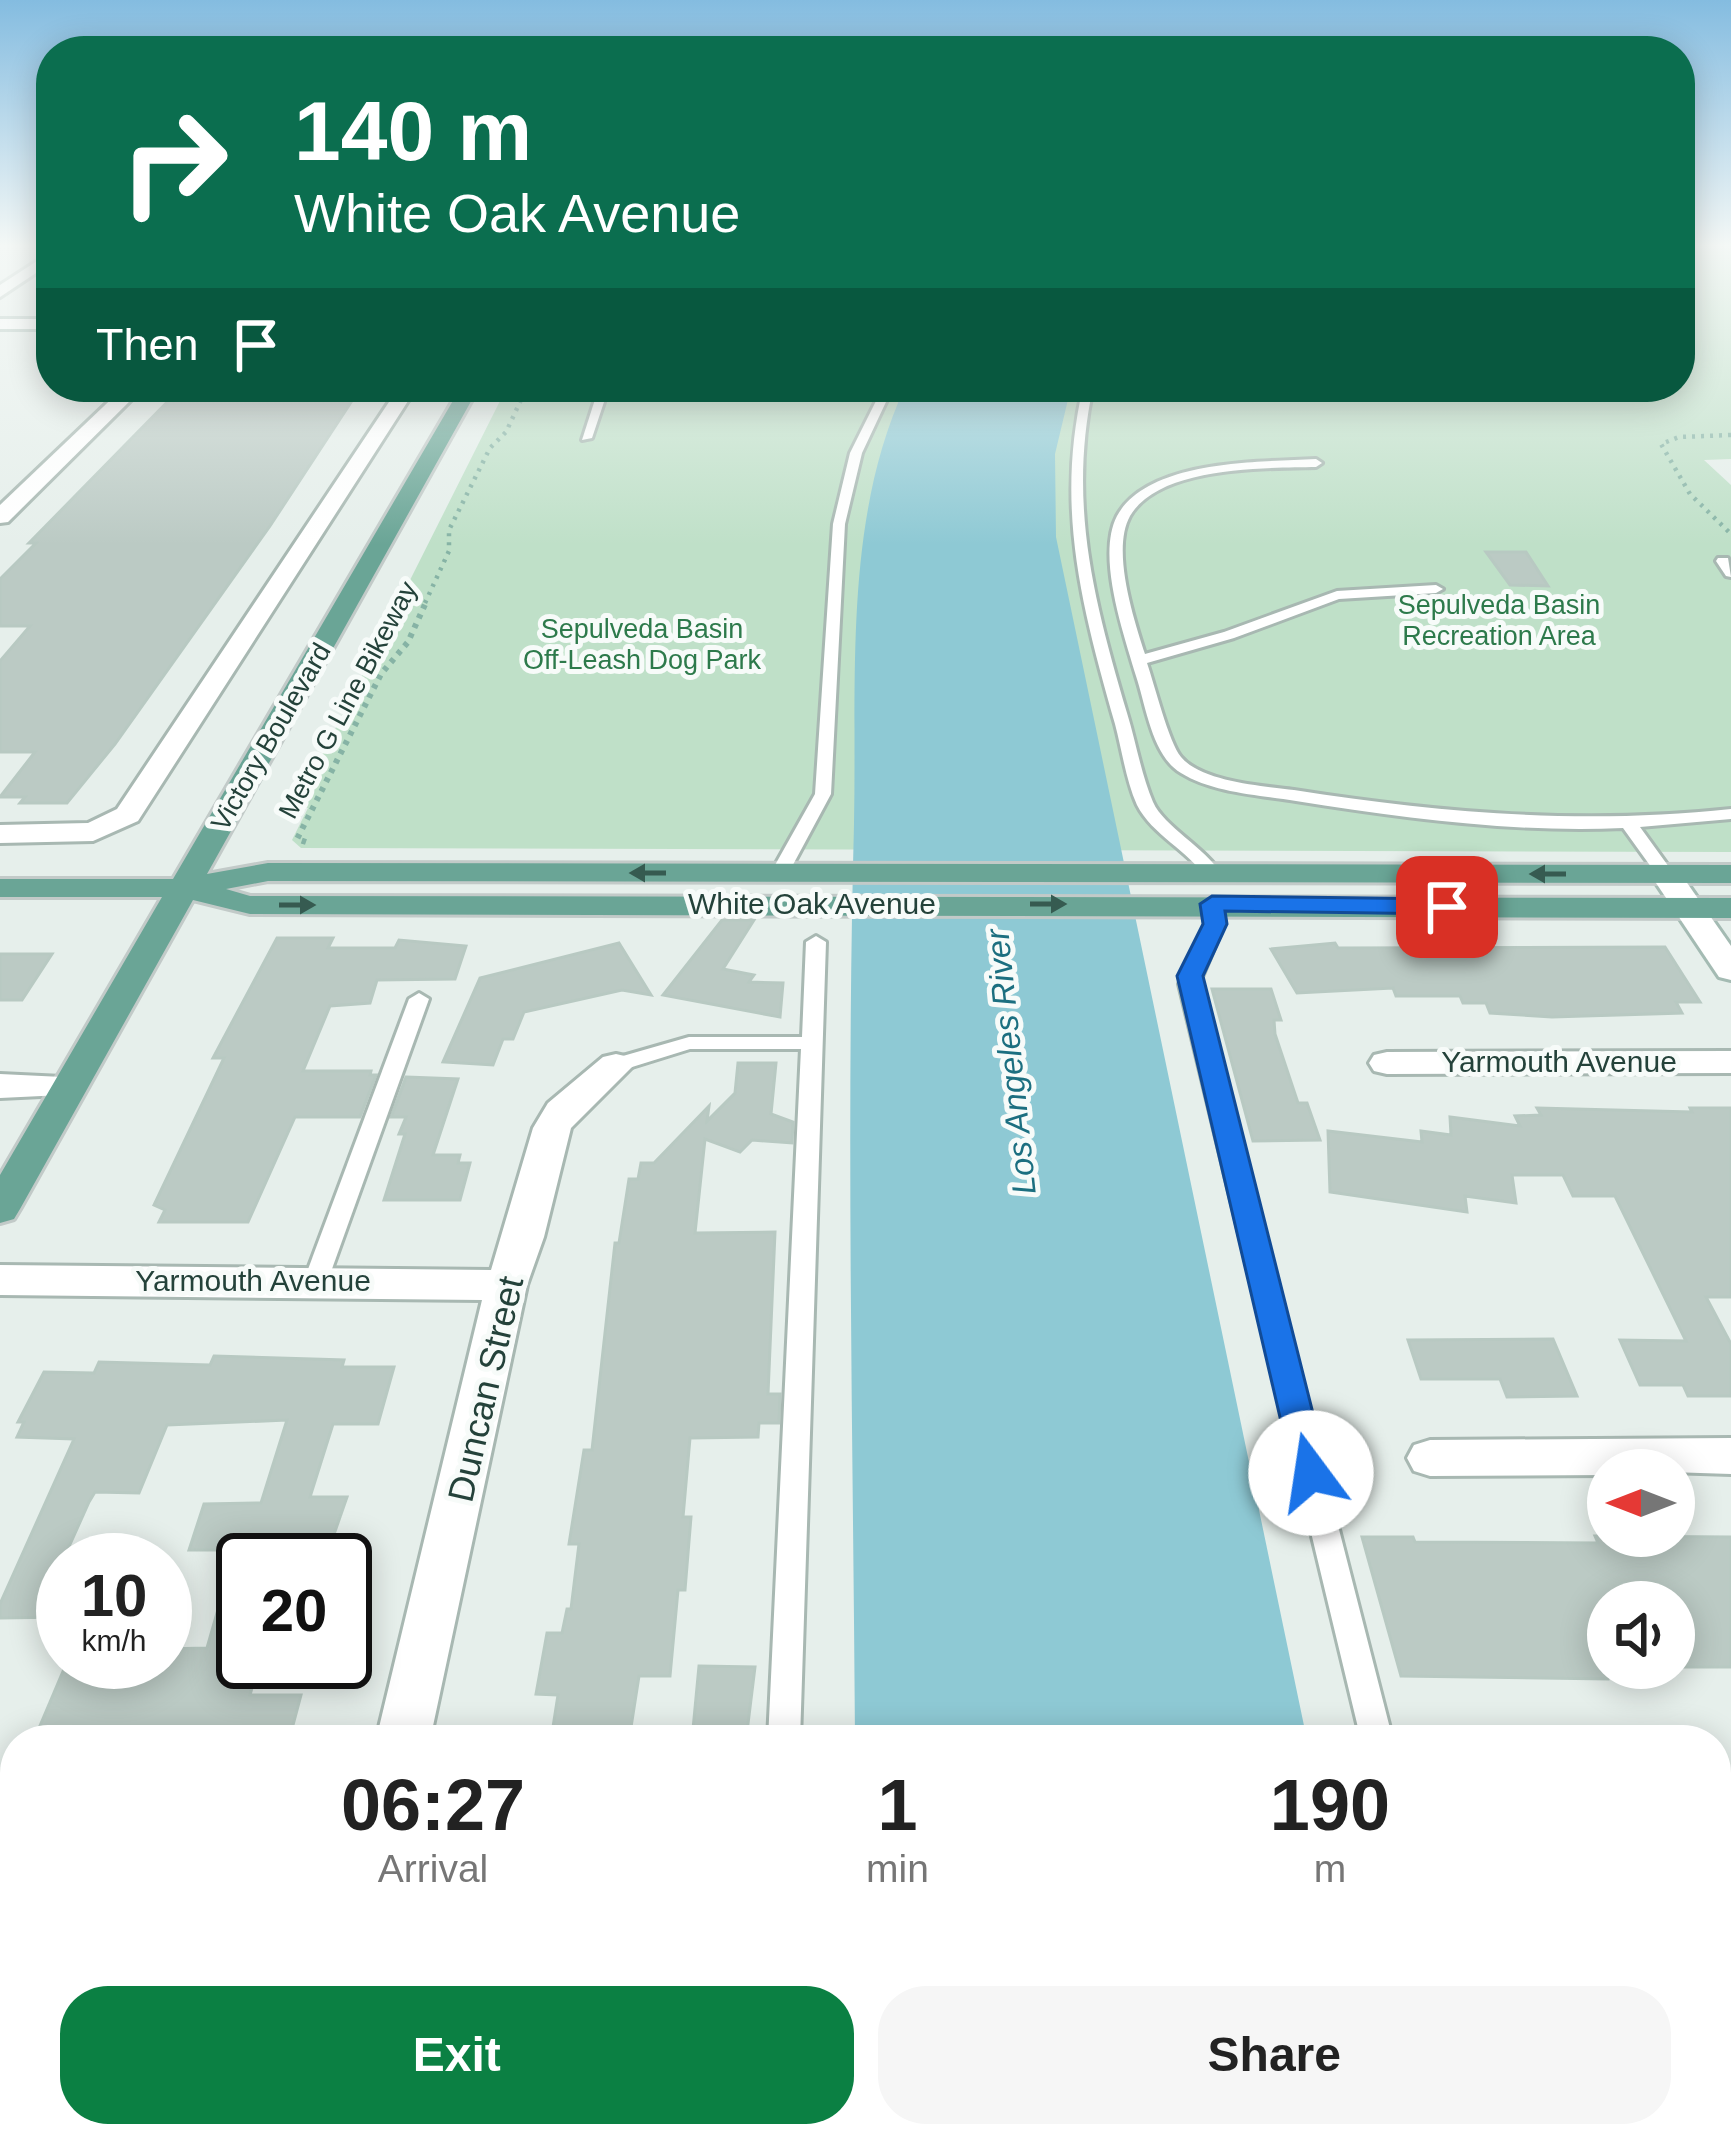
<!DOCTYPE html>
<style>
:root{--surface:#fff;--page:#f6f6f6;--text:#222;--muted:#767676;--accent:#0b8043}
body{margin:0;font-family:Arial,sans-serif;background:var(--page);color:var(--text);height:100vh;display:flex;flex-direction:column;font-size:45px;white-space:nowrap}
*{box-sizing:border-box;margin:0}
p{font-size:39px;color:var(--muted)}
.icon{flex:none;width:66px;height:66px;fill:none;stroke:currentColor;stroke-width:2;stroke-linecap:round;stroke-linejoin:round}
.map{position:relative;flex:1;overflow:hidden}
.side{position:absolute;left:0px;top:1725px;width:1731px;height:423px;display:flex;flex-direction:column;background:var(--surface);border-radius:48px 48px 0 0;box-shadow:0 6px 30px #0003}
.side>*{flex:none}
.hud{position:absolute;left:36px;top:36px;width:1659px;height:366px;border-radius:48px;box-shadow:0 6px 30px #0003;background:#0b6e4f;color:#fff;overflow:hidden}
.needle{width:78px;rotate:270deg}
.tools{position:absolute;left:1587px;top:1449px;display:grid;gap:24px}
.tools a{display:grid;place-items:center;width:108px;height:108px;border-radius:50%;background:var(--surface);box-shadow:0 6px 30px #0003;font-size:60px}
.speed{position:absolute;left:36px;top:1533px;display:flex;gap:24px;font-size:60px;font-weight:700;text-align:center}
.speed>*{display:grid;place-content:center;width:156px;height:156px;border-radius:50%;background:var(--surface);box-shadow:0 6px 30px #0003;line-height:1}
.speed small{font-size:30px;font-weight:400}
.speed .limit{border:6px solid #111;border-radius:18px;background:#fff;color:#111}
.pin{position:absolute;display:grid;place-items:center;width:102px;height:102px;color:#fff;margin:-51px;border-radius:24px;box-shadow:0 6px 18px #0006}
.me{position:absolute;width:132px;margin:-66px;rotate:346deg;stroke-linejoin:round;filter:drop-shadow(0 0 9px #0008)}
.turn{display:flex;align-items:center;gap:42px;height:252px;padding:0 60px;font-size:54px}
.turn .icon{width:156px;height:156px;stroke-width:2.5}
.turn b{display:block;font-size:84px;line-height:102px}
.then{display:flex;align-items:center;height:114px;padding:0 60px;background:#0003;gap:24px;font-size:45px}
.eta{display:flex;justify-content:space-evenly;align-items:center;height:204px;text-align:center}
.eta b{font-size:72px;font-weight:600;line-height:84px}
.primary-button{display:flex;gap:24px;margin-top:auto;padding:24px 60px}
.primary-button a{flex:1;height:138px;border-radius:48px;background:var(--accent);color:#fff;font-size:48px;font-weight:600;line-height:138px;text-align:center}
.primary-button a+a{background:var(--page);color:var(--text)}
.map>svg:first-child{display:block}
</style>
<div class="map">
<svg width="1731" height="2146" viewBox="0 0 1731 2146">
<rect width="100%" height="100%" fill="#e6efeb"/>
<path fill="#bfe0c8" d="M1680,245H1731V459L1704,460L1731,485V852L301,848L292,840L308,808L296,807L507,387H1680Z"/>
<g fill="#8ec9d4">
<path d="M905,387H1071L1055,454L1056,537L1307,1740H855C853,1435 846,1129 854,824C857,680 843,521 905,387Z"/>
<path d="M856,2133H1389L1392,2146H856Z"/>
</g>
<g fill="#bbcac4" stroke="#b8c9c2" stroke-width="3">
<path d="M361,387L270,526L115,744L67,803H20L25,797H0L35,752H0V661L30,626H0V579L36,543H29L181,388Z"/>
<path d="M1486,552H1526L1548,586L1510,585Z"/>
<path d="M722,920H754L723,969L754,975L749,982L783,983L780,1017L663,995Z"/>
<path d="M277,938H333L328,948H395L399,940L466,946L455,979L377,980L370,1003L330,1006L303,1071H371L370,1075H376L360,1117H295L248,1222H159L165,1210L154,1205L224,1058H213Z"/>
<path d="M619,943L651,995L622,990L524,1012L513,1039H503L493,1065L443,1062L480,978Z"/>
<path d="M1335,943L1338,948L1665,947L1700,1002H1676L1682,1013L1552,1017L1490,1013L1486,1003H1463L1460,996H1396L1393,988L1297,993L1271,949Z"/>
<path d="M0,954H52L22,1000H0Z"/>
<path d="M1212,989H1271L1281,1020H1274L1275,1034L1298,1103H1307L1320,1140L1253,1141Z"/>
<path d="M738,1063H776L771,1114L793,1122L792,1143L752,1140L740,1152L705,1139L695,1233L775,1232L768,1394H780L779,1423H759L758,1437L690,1438L683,1517H691L685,1590H678L670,1676H639L629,1740H551L558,1695L536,1694L547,1633H562L567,1609H571L579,1544H569L584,1450H592L615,1243H619L629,1179H638L641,1163H654L709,1106L707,1121L735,1093Z"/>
<path d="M406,1077L458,1079L433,1155H460L458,1163H470L460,1200H384L405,1134H399L406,1117H391Z"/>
<path d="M1537,1108L1692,1112L1690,1108H1731V1297H1706L1731,1344V1396H1688L1683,1385H1640L1620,1340L1686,1341L1615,1196H1573L1563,1175H1512L1516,1203L1465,1196L1467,1212L1330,1192L1328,1131L1422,1142L1421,1131L1451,1135L1450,1117L1520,1126L1515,1116L1541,1115Z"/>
<path d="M1553,1339L1577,1396L1507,1397L1500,1379H1421L1408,1340Z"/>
<path d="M214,1356L344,1360L342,1367H394L378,1424H333L310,1497H347L325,1560H243V1662H259L250,1695H301L289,1740H34L67,1662H165V1649L207,1648L235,1550H189L204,1504L261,1503L287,1420L167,1425L139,1493L95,1492L89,1502L63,1560V1617L0,1618V1604L74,1439L17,1437L24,1422H18L44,1372L94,1373L99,1362L210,1365Z"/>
<path d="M1595,1536L1731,1537V1667H1674V1602H1608V1679L1401,1676L1362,1537H1413L1415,1542L1598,1543Z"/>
<path d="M699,1666L755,1667L746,1740H692Z"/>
</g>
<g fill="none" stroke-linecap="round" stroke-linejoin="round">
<defs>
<g id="lane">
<path d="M599,387H609L592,438L582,440Z"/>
<path d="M883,387H893L862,453L845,524L831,794L788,874L779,879L770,874L815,794L833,524L850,453Z"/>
<path d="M1083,387H1093C1068,504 1094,601 1127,713C1136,742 1141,774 1153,802C1164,827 1205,847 1222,875L1219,879H1207C1188,850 1152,835 1137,805C1126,781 1122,750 1115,724C1082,608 1055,508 1083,387Z"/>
<path d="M1294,460L1316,459L1322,463L1316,467C1266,468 1159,466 1130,516C1111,550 1134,620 1145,654L1224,632L1337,591L1436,585L1443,589L1436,593L1339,599L1234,638L1147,663C1154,683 1169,743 1181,757C1202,782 1263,786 1294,790C1440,813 1583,825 1731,809V819L1640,827L1674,874L1665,879L1659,878L1623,828C1514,833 1404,818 1296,801C1260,795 1213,793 1181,773C1152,756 1146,706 1136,676C1124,635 1096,556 1117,516C1145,464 1244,462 1294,460Z"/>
<path d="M1718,558H1728L1731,577L1726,576L1716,561Z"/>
<path d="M1212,898L1221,904L1224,924L1199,984L1393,1740H1361L1179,984L1206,924L1203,904Z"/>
<path d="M816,936L826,942L800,1740H768L801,1049H690L616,1072L606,1065L609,1060L689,1037H802L806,942Z"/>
<path d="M419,993L429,999L328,1280L325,1286H307L304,1280L409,999Z"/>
<rect x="750" y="2133" width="38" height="13"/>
<path d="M1455,2133H1493L1497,2146H1459Z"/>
</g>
<g id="street">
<path d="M51,252V263L0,297V285Z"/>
<path d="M124,387H144L8,522L0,523V505Z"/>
<path d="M399,387H417L138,821L93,841L0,843V825L88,823L117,809Z"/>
<path d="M1731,1051V1073L1387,1074L1374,1071L1369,1063L1374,1055L1387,1052Z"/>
<path d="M616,1054L629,1057L634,1065L571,1128L544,1237L527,1285L430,1740H376L482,1300L0,1295V1265L491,1270L533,1128L548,1103L603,1057Z"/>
<path d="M0,1074L83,1078L88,1086L83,1094L0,1098Z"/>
<path d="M1731,1438V1474L1608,1470V1475L1430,1476L1414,1471L1407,1458L1414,1445L1430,1440Z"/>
<rect x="0" y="1893" width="15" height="58"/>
<path d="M282,2133H346L343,2146H279Z"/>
</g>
<g id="secondary">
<rect x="0" y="319" width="51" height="10"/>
<path d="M1665,865L1676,867L1731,946V980L1719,977L1650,874Z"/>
</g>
<path id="primary" d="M461,387H479L207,874L268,863L1731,865V883L268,881L226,889L250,896L1731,898V918L250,914L193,900L20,1209L14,1219L0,1223V1175L162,897H0V879H173Z"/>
</defs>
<use href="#lane" stroke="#a8b8b2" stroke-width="6"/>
<use href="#street" stroke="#a8b8b2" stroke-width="6"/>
<use href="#secondary" stroke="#a4bbb3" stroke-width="6"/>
<use href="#primary" stroke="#c2cac8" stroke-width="6"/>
<path stroke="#86b3a5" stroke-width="3" stroke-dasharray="3 4.5" stroke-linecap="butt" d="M520,403L527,387"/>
<g stroke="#86b3a5" stroke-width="4.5" stroke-dasharray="3 6" stroke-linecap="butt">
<path d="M1731,435L1679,437L1661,444L1690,494L1731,534"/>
<path d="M425,603L449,551V530L490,448L506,432L521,400"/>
</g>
<path stroke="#86b3a5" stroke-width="6" stroke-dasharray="4.5 6" stroke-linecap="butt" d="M306,842L297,839L381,674L408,642L427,600"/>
<use href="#lane" fill="#fff" fill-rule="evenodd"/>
<use href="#street" fill="#fff" fill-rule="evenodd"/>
<use href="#secondary" fill="#fff" fill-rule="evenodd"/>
<use href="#primary" fill="#6aa596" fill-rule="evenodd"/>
</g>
<defs><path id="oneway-solid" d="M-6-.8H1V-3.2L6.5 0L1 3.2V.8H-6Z" transform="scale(3)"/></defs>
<g fill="#365b51">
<use href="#oneway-solid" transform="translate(648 873) rotate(-180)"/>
<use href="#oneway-solid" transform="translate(1548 874) rotate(180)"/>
<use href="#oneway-solid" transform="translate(1048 904)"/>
<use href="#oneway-solid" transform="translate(297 905)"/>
</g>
<linearGradient id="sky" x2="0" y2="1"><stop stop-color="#84bce0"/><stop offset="0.45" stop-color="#f4f8f6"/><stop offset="1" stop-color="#f4f8f6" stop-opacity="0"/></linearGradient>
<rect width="1731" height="545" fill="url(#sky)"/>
<path fill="#1a73e8" stroke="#114b97" stroke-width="3" d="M1212,896L1447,899L1459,907L1447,914L1225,911L1227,924L1203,976L1328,1473L1323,1483L1311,1488L1298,1483L1293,1473L1177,976L1203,924L1200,904Z"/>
<g text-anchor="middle" stroke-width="10" stroke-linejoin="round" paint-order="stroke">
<g font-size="27" fill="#2d7a4b" stroke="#f7fbf9">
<text x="1499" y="614">Sepulveda Basin<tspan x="1499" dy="31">Recreation Area</tspan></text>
<text x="642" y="638">Sepulveda Basin<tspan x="642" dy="31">Off-Leash Dog Park</tspan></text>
</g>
<g font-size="27" fill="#24423a" stroke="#f7fbf9">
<text transform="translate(348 700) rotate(-62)" y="9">Metro G Line Bikeway</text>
<text transform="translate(271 737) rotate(-60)" y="9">Victory Boulevard</text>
</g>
<g font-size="30" fill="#24423a" stroke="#f7fbf9">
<text x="812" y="914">White Oak Avenue</text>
<text x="1559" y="1072">Yarmouth Avenue</text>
<text x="253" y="1291">Yarmouth Avenue</text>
</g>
<g font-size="33" font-style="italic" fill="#1c6f80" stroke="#f7fbf9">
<text transform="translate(1010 1062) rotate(-96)" y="12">Los Angeles River</text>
</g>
<g font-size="36" fill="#24423a" stroke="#f7fbf9">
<text transform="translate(485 1389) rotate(-77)" y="13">Duncan Street</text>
</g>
</g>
</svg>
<div class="tools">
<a><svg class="needle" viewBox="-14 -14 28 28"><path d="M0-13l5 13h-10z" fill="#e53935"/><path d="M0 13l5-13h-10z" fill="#767676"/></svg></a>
<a><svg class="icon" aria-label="sound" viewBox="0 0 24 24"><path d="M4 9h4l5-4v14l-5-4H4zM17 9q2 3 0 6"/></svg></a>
</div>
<div class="speed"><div>10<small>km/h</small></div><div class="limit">20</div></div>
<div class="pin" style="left:1447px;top:907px;background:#d93025"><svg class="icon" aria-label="arrive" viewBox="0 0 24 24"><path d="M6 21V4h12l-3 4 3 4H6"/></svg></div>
<svg class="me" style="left:1311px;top:1473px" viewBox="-20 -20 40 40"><circle r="19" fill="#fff"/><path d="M0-13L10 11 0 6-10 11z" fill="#1a73e8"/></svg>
<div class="hud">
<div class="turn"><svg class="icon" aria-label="right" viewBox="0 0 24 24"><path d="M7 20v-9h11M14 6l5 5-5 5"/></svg><div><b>140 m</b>White Oak Avenue</div></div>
<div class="then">Then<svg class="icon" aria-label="arrive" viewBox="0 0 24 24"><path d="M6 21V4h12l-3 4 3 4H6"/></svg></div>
</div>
<section class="side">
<div class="eta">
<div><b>06:27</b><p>Arrival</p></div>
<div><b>1</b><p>min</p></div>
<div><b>190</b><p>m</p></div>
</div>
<div class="primary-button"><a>Exit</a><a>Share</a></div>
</section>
</div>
